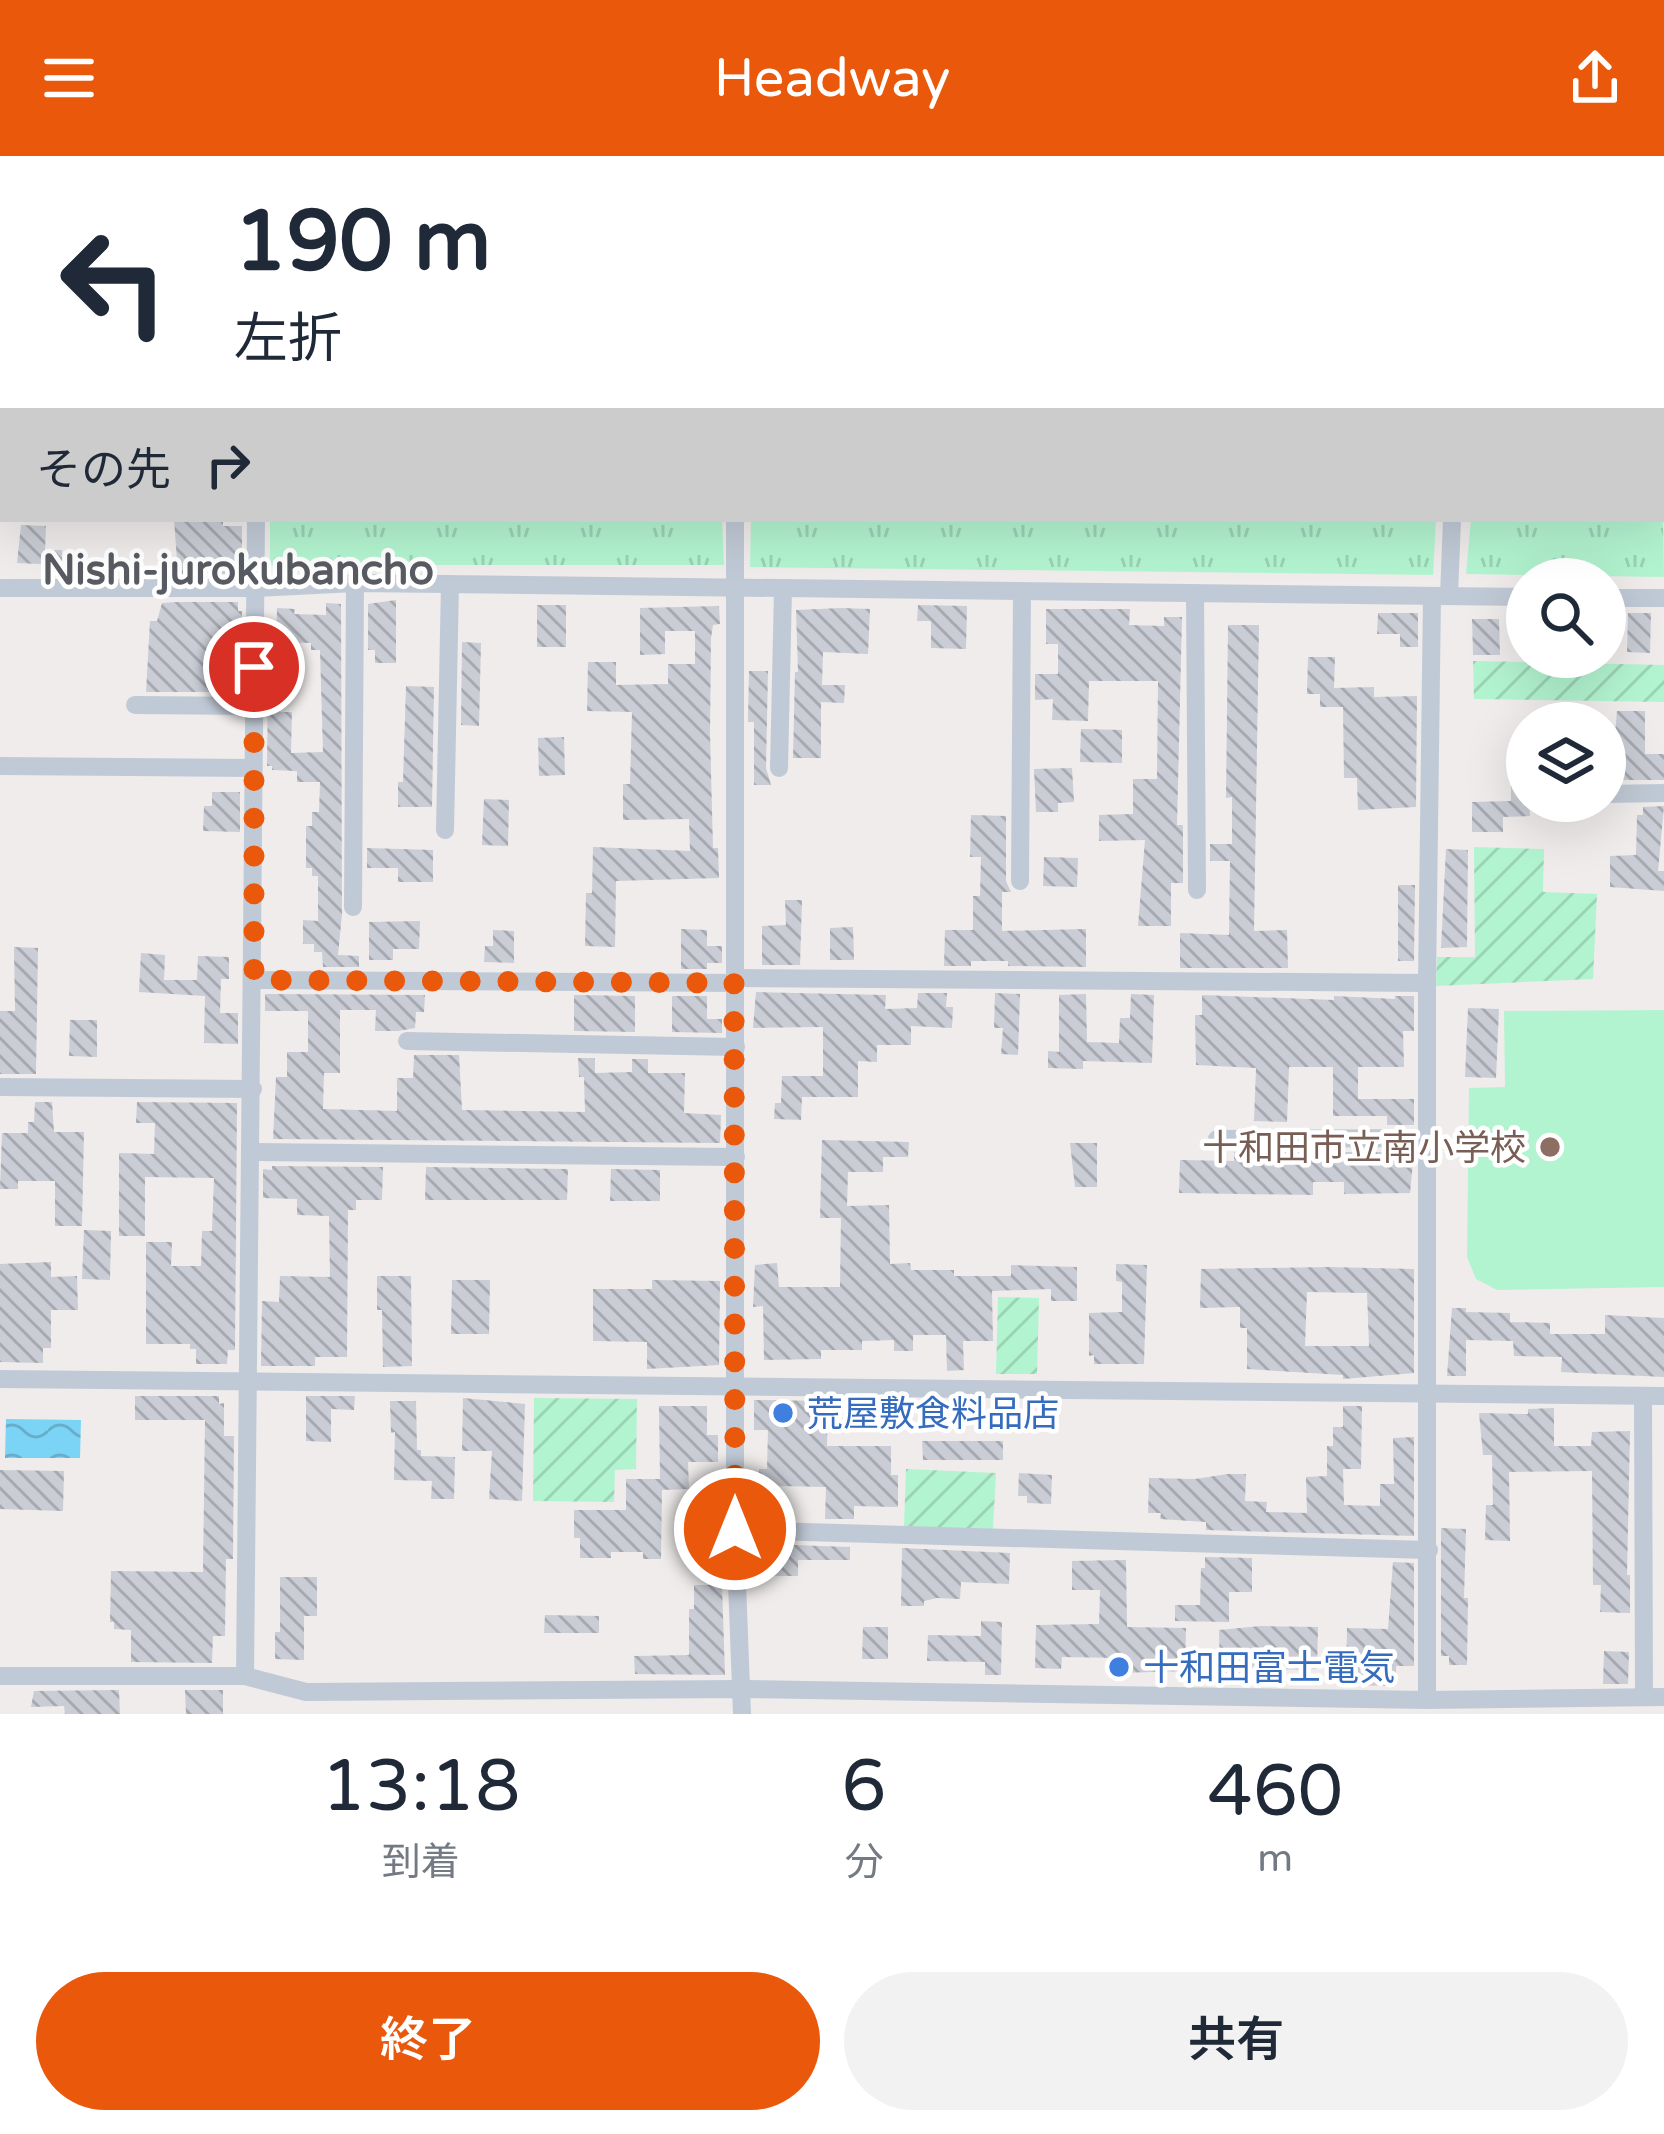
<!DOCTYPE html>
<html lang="ja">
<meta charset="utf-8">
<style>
:root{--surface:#fff;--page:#f2f2f3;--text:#1f2937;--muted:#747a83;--accent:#ea580c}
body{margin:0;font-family:"Varela Round","Noto Sans JP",sans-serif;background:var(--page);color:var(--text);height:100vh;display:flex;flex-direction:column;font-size:45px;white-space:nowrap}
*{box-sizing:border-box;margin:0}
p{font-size:39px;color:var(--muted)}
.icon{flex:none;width:66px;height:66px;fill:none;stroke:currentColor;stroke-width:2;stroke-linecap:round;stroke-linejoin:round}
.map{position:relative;height:1558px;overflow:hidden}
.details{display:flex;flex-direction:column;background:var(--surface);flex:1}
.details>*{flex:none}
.top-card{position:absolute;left:0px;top:0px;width:1665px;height:366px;box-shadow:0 12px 48px #0002;background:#fff;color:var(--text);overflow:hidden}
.controls{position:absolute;left:1506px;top:402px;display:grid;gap:24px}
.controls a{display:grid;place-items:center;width:120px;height:120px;border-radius:50%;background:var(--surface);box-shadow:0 12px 48px #0002;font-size:60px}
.pin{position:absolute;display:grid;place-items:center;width:102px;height:102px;color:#fff;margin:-51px;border:6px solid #fff;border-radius:50%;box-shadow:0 3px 12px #0007}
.me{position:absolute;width:132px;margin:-66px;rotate:0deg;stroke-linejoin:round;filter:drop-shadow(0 0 9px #0008)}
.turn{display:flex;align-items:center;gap:42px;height:252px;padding:0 36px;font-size:54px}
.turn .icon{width:156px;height:156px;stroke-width:2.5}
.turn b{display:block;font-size:84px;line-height:102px}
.then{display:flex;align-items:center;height:114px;padding:0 36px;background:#0003;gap:24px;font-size:45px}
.eta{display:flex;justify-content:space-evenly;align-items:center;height:204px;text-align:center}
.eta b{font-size:72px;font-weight:600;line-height:84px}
.cta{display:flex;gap:24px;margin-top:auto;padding:24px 36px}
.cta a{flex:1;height:138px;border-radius:72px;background:var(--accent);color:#fff;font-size:48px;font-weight:600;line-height:138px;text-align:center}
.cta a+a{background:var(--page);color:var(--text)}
header{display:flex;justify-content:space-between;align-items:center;height:156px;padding:0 36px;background:var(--accent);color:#fff;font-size:54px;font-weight:600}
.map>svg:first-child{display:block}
</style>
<header><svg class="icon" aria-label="menu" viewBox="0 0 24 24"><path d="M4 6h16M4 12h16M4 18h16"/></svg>Headway<svg class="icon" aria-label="share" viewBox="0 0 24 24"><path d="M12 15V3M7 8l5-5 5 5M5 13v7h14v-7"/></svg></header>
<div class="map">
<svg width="1664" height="1558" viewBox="0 0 1664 1558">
<defs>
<pattern id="park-tufts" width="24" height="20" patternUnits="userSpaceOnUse" patternTransform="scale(3)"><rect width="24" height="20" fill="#b3f4d0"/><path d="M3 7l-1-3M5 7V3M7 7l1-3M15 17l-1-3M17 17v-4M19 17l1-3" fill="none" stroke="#9bd3b5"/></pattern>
<pattern id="garden-furrows" width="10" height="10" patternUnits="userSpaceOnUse" patternTransform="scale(3)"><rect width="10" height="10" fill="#b3f4d0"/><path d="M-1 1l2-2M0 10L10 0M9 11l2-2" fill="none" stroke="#9bd3b5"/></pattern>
<pattern id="water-waves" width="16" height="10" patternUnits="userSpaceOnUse" patternTransform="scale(3)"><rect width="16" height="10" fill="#7bd4f6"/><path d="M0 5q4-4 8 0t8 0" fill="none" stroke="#66aeca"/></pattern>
<pattern id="building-back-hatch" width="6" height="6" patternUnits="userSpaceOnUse" patternTransform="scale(3)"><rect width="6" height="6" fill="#cacdd5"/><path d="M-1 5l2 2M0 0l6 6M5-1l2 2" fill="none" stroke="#a6a9b0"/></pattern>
</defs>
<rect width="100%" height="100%" fill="#efeceb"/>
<g fill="url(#park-tufts)">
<path d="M1662,319L1664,421L1466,418L1471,363H1662Z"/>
<path d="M270,363H722L724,409H270Z"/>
<path d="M751,363H1436L1433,419L750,411Z"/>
</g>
<g fill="url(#garden-furrows)">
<path d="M1473,505L1664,509V546L1474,543Z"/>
<path d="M1474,691L1544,693L1543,736L1597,738L1593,823L1436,830L1437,801H1475Z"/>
<path d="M998,1141L1039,1142L1037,1218H996Z"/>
<path d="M534,1242L637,1243L636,1313L615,1314L614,1346L533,1345Z"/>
<path d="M906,1313L996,1317L993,1373L904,1371Z"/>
</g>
<path fill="#b3f4d0" d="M1664,854V1131L1497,1134L1476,1123L1467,1101L1469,932L1505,931L1504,855Z"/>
<path fill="url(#water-waves)" d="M6,1263L81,1264L80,1302H5Z"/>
<g fill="url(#building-back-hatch)" fill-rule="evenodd">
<path d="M174,363H223V370H242V418H178Z"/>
<path d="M21,369L46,370L45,394H62V409L17,407Z"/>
<path d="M396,444V507H375V494H368V448Z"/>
<path d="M178,446H238V455H242L239,536H146L150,465H157L162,447Z"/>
<path d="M326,447L341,448L342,758L338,799L359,800V811H323L322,796H314V788H303V764L318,765V720H312V712H306V670H312V656H319L320,626H297V615L272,614V610H267L268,522H280V556H292L291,597L323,596L320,494H311V487L276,486L277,452L295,453L294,458L326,459Z"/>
<rect x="537" y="449" width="29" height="42"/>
<path d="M918,449L967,450L966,493L931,492V465H917Z"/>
<path d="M719,450L720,468L713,469L711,482L710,578L713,692H718L719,722L616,725L615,791L585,790L586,737H592L593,691L690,695L689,663L623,664V628H630L632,556L587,555L588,506H616V529L668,528V508H695V475H665V498L640,499V452Z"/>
<path d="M841,452L870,453L868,498L823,496L822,529H845L844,547L821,546V602H793L795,516H798L796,454Z"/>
<path d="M1046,453H1130L1129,469L1164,470V461H1182L1177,669H1183V727H1171V770H1138L1145,684L1099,685V659L1133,658V623H1157L1158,525H1089L1088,565L1052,564L1053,543L1035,544V518H1058V488H1046Z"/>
<path d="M1378,457H1418V491H1400V478H1377Z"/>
<path d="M1628,457H1651L1650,497L1627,496Z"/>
<path d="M1472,463H1499L1500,499H1473Z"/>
<path d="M1228,469H1259L1254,775L1287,774L1288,812H1180V777L1229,779L1230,705H1210V688H1232V641L1226,642Z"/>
<path d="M462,486L481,487L479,570L461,569Z"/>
<path d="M1308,501H1335L1334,532L1374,531V541L1417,540L1416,651L1358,654L1357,622H1344L1343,551H1320V538H1307Z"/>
<path d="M749,515H768L766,612L771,629H754V566H748Z"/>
<path d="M406,530L434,531L432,651H398V626H403Z"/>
<path d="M1617,555H1645V598H1664V624H1611Z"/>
<path d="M1081,573L1122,574V607L1080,606Z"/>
<path d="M564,581L565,619L539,620L538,582Z"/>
<path d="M1511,598H1527L1530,660L1503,661V676H1472V646L1511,645Z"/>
<path d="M1072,612L1074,646L1058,647V656H1036L1034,613Z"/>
<path d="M212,636H240V676L203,675L204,650H212Z"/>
<path d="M484,643L509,644L508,690L482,689Z"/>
<path d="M1664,650L1658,715H1664V735L1610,731V700L1636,699L1637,659H1643V651Z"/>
<path d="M971,659L1006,660V725L1011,736H1002V775L1086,773V811L1008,810V805H971V810H944L945,774H973V740H980L981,701H970Z"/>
<path d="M367,692L433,694V726H398V712H367Z"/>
<path d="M1446,693L1468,694L1467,791L1441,792Z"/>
<path d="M1044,701L1078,702L1077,731L1043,730Z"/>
<path d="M1398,729H1415L1414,805H1398Z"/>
<path d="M785,744H802L800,809H762V770L786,769Z"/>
<path d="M420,765L419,793H393V804H369V766Z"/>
<path d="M853,771L854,804H830V772Z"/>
<path d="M681,773L707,774V790H722V807H707V813H681Z"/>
<path d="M493,774L514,775V807L484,806L485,790H493Z"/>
<path d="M14,791L38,792L36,918H0V855H15Z"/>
<path d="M141,797L165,799L164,824H197L198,800L229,801V823H221L220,857H238V888L204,887L205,840L139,836Z"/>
<path d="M756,836L886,839L885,853L917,852L918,837H947L946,851H953L952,872L911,870V889H877V906L858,905V941H802L801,964L774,963L775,947H781L782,920H823V871L753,872Z"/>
<path d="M995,837L1020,838L1018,899L1001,898L1003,872H994Z"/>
<path d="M265,838L425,839L424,856H416L415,872L398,875H375L376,854H340V917H324L323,953L397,955V922H413L414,899H459L462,954L585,956L584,921H579L578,902H595V917L632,916V903H648V917H685L684,957L721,959L720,987L273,983L276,921H287V896H308V855H265Z"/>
<path d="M1086,838L1087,886L1119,887L1120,862H1130L1131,838L1154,839L1152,907L1083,905V913L1048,912V895L1059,896V839Z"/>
<path d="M574,839L635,840V876L574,875Z"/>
<path d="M1202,839L1334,844V840L1395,843V840H1414V875H1403L1404,911H1358V943H1414V969H1387V960H1333V911H1289L1287,966L1254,965L1256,912L1196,909L1195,859H1202Z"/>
<path d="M672,840H707V863H722V877L672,876Z"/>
<path d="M1468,852L1499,853L1496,922L1465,921Z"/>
<path d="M70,864H97V901L69,900Z"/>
<path d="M35,946H52L54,976H84L82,1070H55V1025H18V1033H0L2,977H28V966H34Z"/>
<path d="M137,946L237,947L235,1194H228L227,1208H196V1193H190V1188H146V1086H172L171,1110H201L202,1075H212L214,1022L145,1021V1080H119V997L154,998L155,967H136Z"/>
<path d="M822,984L909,986L908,1001H883V1016H848L847,1050L889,1049L890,1108L910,1107L911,1114H954V1120H1011V1109L1077,1111V1145H1051V1133L992,1135L993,1185H963L964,1214L947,1215L946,1179H913V1195H894V1184L862,1185V1194H821V1203L764,1204L763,1150L753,1151L755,1109L777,1107L779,1131H840L841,1062H820Z"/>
<path d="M1070,987H1097V1031H1075Z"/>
<path d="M1234,996L1282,1000V996H1414L1410,1037L1344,1038V1026H1313V1039L1179,1037L1180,1004L1234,1005Z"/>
<path d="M272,1010L383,1011L382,1044H356V1054H348L347,1201H315V1210H261L262,1145L279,1146L280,1120L330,1121L329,1060L297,1059V1043L263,1042V1013L272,1014Z"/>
<path d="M426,1011L568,1013L567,1044H425Z"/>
<path d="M611,1013L660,1014V1045H610Z"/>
<path d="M84,1074L111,1075L110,1124L82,1123Z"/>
<path d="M51,1106V1121L77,1120L78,1154H51V1192H43V1207L0,1206V1108Z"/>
<path d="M1116,1108L1147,1109L1144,1208H1094V1199L1089,1200V1157L1122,1156V1126L1116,1125Z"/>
<path d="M1327,1111L1414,1113V1217L1343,1223V1219L1247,1213V1172H1240V1151L1200,1152L1201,1113ZM1307,1136L1367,1137L1369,1190H1305Z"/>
<path d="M377,1120H411L412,1210L383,1211L382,1154H377Z"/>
<path d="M452,1124H490L489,1178H451Z"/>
<path d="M652,1124L720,1125L719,1209L647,1213V1186L593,1185V1133H652Z"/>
<path d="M1452,1152H1466V1156L1510,1157V1166L1550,1167V1178H1605V1159L1664,1162V1221L1561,1216L1562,1201L1514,1200L1513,1185L1466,1184V1220H1447Z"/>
<path d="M135,1240H219V1248L224,1247V1280H234L233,1403H226L225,1480H213L212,1507L131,1506V1474L114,1473V1466H110L111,1415L203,1416L205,1264H135Z"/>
<path d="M306,1240H355L354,1254L331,1253V1286L306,1285Z"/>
<path d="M463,1242L525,1248L522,1345L489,1343L492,1295H462Z"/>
<path d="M754,1244L828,1245L827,1290H891V1319H898V1351L854,1350V1363H825L826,1331L779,1330L778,1335H758L759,1313H767L768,1274H754Z"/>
<path d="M390,1245H416L417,1294H421V1300L455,1301L454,1343H431L432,1325L394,1324L395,1276L391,1277Z"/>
<path d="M659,1250H707V1279H718V1306H688L689,1333L662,1334L661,1403H643V1396H611V1402H580V1382H574V1354H626V1323H660Z"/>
<path d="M1343,1250H1362L1361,1313H1343L1344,1349L1380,1350V1328H1394L1393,1282L1414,1281V1380L1206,1374V1366L1160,1363L1161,1357H1148L1149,1322L1195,1323L1228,1318H1246L1245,1345L1267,1346L1266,1356L1307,1357L1306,1321L1327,1320V1290H1333V1271H1343Z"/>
<path d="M1554,1252V1290H1591L1592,1276L1630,1275L1627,1419H1630V1457L1600,1456L1601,1429H1593L1592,1315L1509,1316L1510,1385L1485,1384L1486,1349H1493L1492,1299H1483L1479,1257L1528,1258V1253Z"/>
<path d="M922,1285H1003V1304H923Z"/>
<path d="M0,1314L64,1315L63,1355L0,1353Z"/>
<path d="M1019,1317L1052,1319L1051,1348L1027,1347V1340H1018Z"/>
<path d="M694,1353H721V1390H693Z"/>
<path d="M1441,1372L1466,1373L1464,1442H1468L1467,1509H1449V1500H1441Z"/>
<path d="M764,1388L850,1391V1404H798V1420H764Z"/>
<path d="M902,1392L1010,1397L1009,1428L961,1426L960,1443L937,1442L924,1445V1450H901Z"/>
<path d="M1205,1401L1252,1402V1436H1229V1466L1175,1465V1449H1200L1201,1412H1205Z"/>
<path d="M1126,1404L1127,1471L1186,1472L1185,1515L1119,1517V1502L1062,1501L1061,1513L1035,1512L1036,1469L1099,1468L1100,1434H1072V1405Z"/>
<path d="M1393,1406L1414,1407V1510H1396V1530L1346,1529L1347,1472L1388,1473Z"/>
<path d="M280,1421H317V1460H304V1504L275,1503V1476H280Z"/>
<path d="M694,1429H722L725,1519L635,1518L634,1500L689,1499V1453H694Z"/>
<path d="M545,1459L599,1460V1477H544Z"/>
<path d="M981,1465L1002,1466L1001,1519H985V1506L927,1505L928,1479L981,1480Z"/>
<path d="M1261,1470L1318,1471L1317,1513L1249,1514L1245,1528L1230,1527L1229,1518L1220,1519L1219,1474Z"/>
<path d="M863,1471H888V1503H862Z"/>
<path d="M1604,1495L1629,1496L1628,1528H1603Z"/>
<path d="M119,1534L120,1558H65L64,1550L31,1551L34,1535Z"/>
<path d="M185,1534H223V1558H186Z"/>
</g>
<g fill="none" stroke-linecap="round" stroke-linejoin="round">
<g stroke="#c0cad6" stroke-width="18">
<path d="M258,3V0"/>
<path d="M736,3V0"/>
<path d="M1190,3V0"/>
<path d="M1395,3L1396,0"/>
<path d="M1548,3L1549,0"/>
<path d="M0,47H3"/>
<path d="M0,275H3"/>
<path d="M1662,301H1664"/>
<path d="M735,363V1374L742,1558"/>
<path d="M0,432H256L355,427L1527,441"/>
<path d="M1195,437L1197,734"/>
<path d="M1449,440L1452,363"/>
<path d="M1605,442H1664"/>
<path d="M135,549L254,550"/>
<path d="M0,610L253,612"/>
<path d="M779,612L783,433"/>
<path d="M1605,638L1664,637"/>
<path d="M445,674L450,428"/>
<path d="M1020,725L1022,435"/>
<path d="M353,751L355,427"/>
<path d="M734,822L1427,827"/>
<path d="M254,824L734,827"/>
<path d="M407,885L736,891"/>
<path d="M0,931L253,933"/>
<path d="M1217,983L1429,982"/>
<path d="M252,996L736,1001"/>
<path d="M0,1223L1664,1240"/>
<path d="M1643,1240L1644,1540"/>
<path d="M735,1374L1429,1394"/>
<path d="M0,1520H245L306,1536L741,1533L1427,1544L1664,1541"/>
<path d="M245,1520L256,363"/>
<path d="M1427,1544V827L1432,440"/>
</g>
</g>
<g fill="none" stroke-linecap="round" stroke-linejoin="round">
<path stroke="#ea580c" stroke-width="21" stroke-dasharray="0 37.8" d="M254,511V824L734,827L735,1373"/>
</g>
<circle fill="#8d6e63" stroke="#fff" stroke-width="4.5" cx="1550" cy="991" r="12"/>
<g fill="#3f7fe0" stroke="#fff" stroke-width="4.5">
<circle cx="783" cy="1257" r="12"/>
<circle cx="1119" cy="1511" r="12"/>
</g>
<g text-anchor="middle" stroke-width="9" stroke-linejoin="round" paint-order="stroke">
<g font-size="36" fill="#785e54" stroke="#fff" text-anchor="end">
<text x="1526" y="1004">十和田市立南小学校</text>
</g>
<g font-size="36" fill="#366cbe" stroke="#fff" text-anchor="start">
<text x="807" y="1270">荒屋敷食料品店</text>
<text x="1143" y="1524">十和田富士電気</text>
</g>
<g font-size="42" font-weight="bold" fill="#585c62" stroke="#fff">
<text x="238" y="428">Nishi-jurokubancho</text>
</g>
</g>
</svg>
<div class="controls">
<a><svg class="icon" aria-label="search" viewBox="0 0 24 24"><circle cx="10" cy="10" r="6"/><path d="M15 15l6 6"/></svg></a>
<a><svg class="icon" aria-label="layers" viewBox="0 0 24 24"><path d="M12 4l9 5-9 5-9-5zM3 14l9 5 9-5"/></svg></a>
</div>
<div class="pin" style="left:254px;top:511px;background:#d93025"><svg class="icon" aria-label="arrive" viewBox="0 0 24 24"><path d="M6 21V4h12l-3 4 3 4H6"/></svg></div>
<svg class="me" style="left:735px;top:1373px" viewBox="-20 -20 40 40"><circle r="17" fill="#ea580c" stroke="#fff" stroke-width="3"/><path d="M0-11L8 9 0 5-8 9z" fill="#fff"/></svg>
<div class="top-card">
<div class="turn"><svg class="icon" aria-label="left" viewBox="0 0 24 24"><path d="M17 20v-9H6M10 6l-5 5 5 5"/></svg><div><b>190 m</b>左折</div></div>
<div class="then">その先<svg class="icon" aria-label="right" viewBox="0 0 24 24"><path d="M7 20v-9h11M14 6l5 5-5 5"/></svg></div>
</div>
</div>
<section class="details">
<div class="eta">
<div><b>13:18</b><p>到着</p></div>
<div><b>6</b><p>分</p></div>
<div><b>460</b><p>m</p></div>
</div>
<div class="cta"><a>終了</a><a>共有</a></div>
</section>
